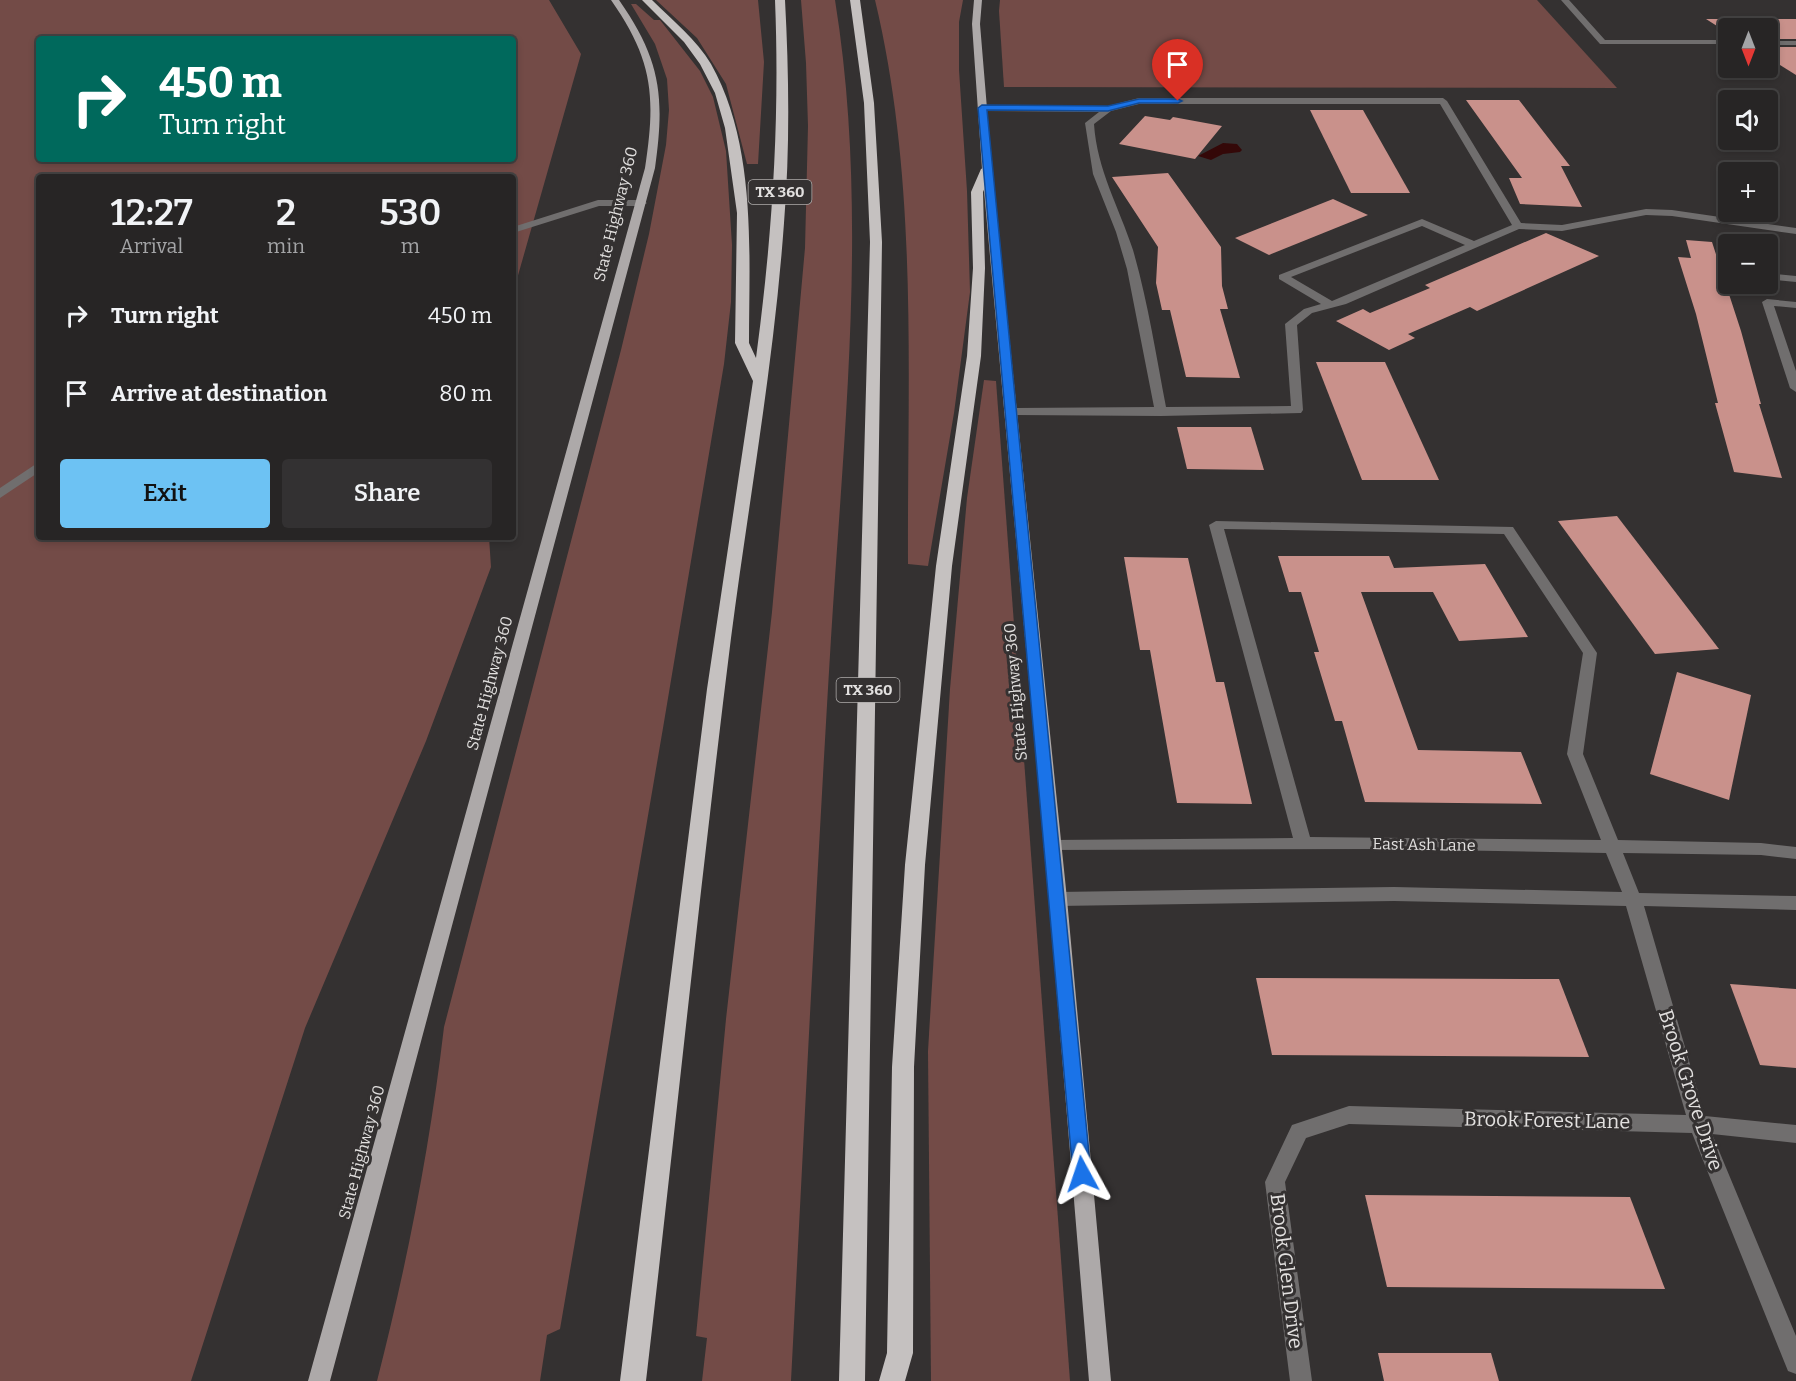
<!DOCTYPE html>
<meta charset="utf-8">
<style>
:root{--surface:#272525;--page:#333132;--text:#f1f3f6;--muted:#a4a5a7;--line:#434242;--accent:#6dc2f3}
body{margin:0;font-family:Bitter,serif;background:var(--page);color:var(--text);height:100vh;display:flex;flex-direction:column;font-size:22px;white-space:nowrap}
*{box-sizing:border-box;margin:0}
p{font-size:20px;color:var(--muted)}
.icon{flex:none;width:33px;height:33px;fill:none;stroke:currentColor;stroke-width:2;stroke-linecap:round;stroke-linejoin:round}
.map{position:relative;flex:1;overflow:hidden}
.sheet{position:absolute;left:36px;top:174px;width:480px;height:366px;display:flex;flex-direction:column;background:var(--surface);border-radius:6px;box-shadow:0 3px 9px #0003,0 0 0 2px var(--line)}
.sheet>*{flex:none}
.banner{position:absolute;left:36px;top:36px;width:480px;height:126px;border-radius:6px;box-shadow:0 3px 9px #0003,0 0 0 2px var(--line);background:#00695c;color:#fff;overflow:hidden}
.needle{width:39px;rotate:180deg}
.tools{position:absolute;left:1718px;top:18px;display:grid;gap:12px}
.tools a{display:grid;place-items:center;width:60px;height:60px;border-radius:6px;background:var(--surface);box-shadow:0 3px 9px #0003,0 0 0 2px var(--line);font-size:30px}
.pin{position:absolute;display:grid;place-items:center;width:51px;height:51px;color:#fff;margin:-62px -26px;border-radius:50% 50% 50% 0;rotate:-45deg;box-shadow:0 0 6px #0007}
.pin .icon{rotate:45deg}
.me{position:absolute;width:66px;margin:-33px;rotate:355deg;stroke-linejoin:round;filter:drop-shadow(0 0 4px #0008)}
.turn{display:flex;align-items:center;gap:21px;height:126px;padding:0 24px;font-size:27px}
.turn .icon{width:78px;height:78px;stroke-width:2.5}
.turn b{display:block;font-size:42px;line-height:51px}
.eta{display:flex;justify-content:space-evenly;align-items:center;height:102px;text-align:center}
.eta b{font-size:36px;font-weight:600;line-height:42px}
.button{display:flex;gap:12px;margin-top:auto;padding:12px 24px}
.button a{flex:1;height:69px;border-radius:6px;background:var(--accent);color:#111;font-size:24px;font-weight:600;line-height:69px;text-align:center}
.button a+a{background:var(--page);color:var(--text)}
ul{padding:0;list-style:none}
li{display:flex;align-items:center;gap:18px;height:78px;padding:0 24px}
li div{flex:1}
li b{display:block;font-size:22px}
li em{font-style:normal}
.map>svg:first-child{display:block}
</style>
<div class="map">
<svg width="1796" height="1381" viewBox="0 0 1796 1381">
<rect width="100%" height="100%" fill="#343131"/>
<g fill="#734b47" fill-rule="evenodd">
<path d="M0,0H549L581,54L513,293V177H39V537H489L491,567L426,741L305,1028L191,1381H0ZM39,39H513V159H39Z"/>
<path d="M656,0H758L764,62L758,164H747L726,84L697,38Z"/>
<path d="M801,0H835C869,209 844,428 831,638C816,886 804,1133 791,1381H702L707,1338L696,1336L726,1019L772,612L805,248L808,126L806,63Z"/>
<path d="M875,0H963L959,22V70L967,191L970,292L954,413L928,566L908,564C907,377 919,184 875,0Z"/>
<path d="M1000,0H1537L1617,88L1004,87L999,11Z"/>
<path d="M631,4H636L654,20H660L700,71L713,97L726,151L732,245L731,302L724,364L663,728L560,1329L547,1335L540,1381H377C407,1264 430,1147 444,1027L621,350L649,234L666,145L669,110L667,79L655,44Z"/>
<path d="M984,380L996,381L1070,1381H931L928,1051L950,689L967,498Z"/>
</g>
<path fill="#340808" d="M1223,143L1237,144L1242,150L1240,152L1223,154L1211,160L1198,156Z"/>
<g fill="#c9918b">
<path d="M1706,19H1796V39H1767V28H1728V33Z"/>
<path d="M1767,47H1796V75L1767,57Z"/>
<path d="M1466,100H1519L1570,166H1561L1582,207L1520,204L1509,178H1522Z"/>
<path d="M1310,110H1363L1410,193H1351Z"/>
<path d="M1145,116L1170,120L1173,117L1222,126L1195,159L1119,144Z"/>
<path d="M1168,173L1221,247L1222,286L1228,309H1220L1240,378L1186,377L1170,310H1162L1156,283L1158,247L1112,177Z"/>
<path d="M1333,199L1368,215L1269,255L1235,238Z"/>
<path d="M1546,233L1599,256L1477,311L1470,307L1408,334L1415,338L1389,350L1336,321L1363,309L1370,313L1430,288L1425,285Z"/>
<path d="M1686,240L1712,242L1741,331L1761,404H1759L1782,478L1734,472L1715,403H1718L1696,314L1678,257L1691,258Z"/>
<path d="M1316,362H1385L1439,480H1362Z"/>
<path d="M1177,427H1251L1264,470L1187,469Z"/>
<path d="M1617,516L1719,649L1655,654L1558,521Z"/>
<path d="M1278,556H1389L1394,568L1485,564L1528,637L1459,641L1433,592H1361L1418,750L1521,752L1542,804L1365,802L1342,721H1335L1314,652H1319L1301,592H1289Z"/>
<path d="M1124,557L1188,558L1216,682H1224L1252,804L1177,803L1150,650H1140Z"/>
<path d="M1677,672L1751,695L1729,800L1650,774Z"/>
<path d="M1256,978L1559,979L1589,1057L1272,1055Z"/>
<path d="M1730,984L1796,989V1068L1760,1065Z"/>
<path d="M1365,1195L1630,1197L1665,1289L1387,1287Z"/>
<path d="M1378,1353H1491L1499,1381H1384Z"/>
</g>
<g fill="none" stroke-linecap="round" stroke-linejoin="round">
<g fill="#706e6e" fill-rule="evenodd">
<path d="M1561,0H1569L1605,40H1728V44H1600Z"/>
<rect x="1767" y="41" width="29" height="4"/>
<path d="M1139,98H1443L1447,101L1521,223L1562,225L1646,209L1672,210L1796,228V234L1672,216L1646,215L1562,231L1519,229L1346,304L1312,313L1297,325L1303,410L1301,413L1161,416L1006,415L1004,412L1010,408L1154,407L1127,269L1116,232L1093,174L1085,123L1099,112L982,111L978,108L982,105L1108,106ZM1139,104H1440L1512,225L1474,241L1422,219L1279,275V279L1321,304L1304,309L1285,324L1291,406L1166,407C1156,355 1148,302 1133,250C1119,207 1097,170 1094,124L1111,111ZM1422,226L1465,245L1332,301L1291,277Z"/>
<path d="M598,200H642L647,203L642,206H599L513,233V227Z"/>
<path d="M1767,273L1796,276V282L1767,279Z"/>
<path d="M1767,299L1796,302V308L1774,306L1796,371V392L1790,388L1762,302Z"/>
<path d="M39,462V472L0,498V488Z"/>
<path d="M1216,521L1513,527L1597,653L1583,754L1618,840L1761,843L1796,847V859L1761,855L1623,853L1639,893L1796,896V910L1644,906L1705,1116L1796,1125V1143L1712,1134L1796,1336V1374L1788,1371L1692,1133L1349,1124L1306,1138L1285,1182L1312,1381H1290L1265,1182L1292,1125L1349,1106L1686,1115L1626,906L1394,901L1058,906L1052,904L1049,899L1052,894L1058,892L1394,887L1622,892L1606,853L1382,849L1045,850L1043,846L1045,842L1051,840L1293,838L1209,525ZM1224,529L1504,534L1583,653L1567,754L1601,840L1310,837Z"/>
</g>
<g fill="#ada9a9" fill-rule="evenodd">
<path d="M611,0H619C661,60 665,97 655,168L330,1381H308L645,168C656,96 653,60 611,0Z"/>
<path d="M974,0H982L980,24L992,169L1067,899L1111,1381H1089L1049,899L982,169L972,24Z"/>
</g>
<g fill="#c5c1c0" fill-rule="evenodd">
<path d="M642,0H652C672,20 697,40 711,64C757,146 749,253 749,343L756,358C772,239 780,121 775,0H785C789,75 790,149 784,223C774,363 749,499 731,638C700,886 675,1133 646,1381H620L707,689L753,381L735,343L737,213L725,128L715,93L700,64L684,42Z"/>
<path d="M850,0H860L874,103L882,242L865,1381H839L870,242L864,103Z"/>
<path d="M987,166L993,169L983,192L985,268L981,356L952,566L925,865L914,1067L913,1353L905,1381H879L887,1353L892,1067L905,865L936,566L967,356L973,268L971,192L981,169Z"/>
</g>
</g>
<path fill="#1a73e8" stroke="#114b97" stroke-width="1.5" d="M1139,99H1178L1182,101L1178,103H1139L1108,111L987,110L1091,1174L1088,1180L1082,1183L1075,1180L1073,1174L978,108L982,105L1108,106Z"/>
<g text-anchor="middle" stroke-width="6" stroke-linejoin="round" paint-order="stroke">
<g fill="#343131" stroke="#aeacab" stroke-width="1.5">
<rect x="748.5" y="180" width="63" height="24" rx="4.5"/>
<rect x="836.5" y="678" width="63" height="24" rx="4.5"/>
</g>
<g font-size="15" font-weight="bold" fill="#e2e0df">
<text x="780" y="197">TX 360</text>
<text x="868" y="695">TX 360</text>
</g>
<g font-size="16" fill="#e2e0df" stroke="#343131">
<text transform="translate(615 214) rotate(-76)" y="6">State Highway 360</text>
<text transform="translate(489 683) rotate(-75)" y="6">State Highway 360</text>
<text transform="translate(1015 692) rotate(-95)" y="6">State Highway 360</text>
<text transform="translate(1424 844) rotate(1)" y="6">East Ash Lane</text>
<text transform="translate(361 1152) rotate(-75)" y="6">State Highway 360</text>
</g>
<g font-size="20" fill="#e2e0df" stroke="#343131">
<text transform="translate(1691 1090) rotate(72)" y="7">Brook Grove Drive</text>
<text transform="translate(1547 1120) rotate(1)" y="7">Brook Forest Lane</text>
<text transform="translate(1287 1271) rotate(83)" y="7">Brook Glen Drive</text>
</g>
</g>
</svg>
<div class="tools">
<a><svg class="needle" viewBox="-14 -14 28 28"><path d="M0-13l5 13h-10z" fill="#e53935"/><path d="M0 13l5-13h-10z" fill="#a4a5a7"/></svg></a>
<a><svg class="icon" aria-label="sound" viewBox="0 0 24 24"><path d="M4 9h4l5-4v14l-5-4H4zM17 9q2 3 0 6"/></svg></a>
<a>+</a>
<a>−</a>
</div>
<div class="pin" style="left:1178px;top:101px;background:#d93025"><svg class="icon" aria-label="arrive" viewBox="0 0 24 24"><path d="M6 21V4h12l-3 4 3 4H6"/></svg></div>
<svg class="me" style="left:1082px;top:1174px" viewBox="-20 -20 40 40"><path d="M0-17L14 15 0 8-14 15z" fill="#1a73e8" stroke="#fff" stroke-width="4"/></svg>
<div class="banner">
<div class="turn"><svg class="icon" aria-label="right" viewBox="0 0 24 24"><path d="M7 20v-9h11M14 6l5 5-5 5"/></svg><div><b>450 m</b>Turn right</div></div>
</div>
<section class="sheet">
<div class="eta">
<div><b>12:27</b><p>Arrival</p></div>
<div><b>2</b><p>min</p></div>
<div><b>530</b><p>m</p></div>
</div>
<ul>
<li><svg class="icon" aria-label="right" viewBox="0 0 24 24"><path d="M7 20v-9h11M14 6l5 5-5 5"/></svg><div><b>Turn right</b></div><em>450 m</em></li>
<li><svg class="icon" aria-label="arrive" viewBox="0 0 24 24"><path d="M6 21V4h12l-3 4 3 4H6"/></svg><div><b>Arrive at destination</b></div><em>80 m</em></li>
</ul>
<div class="button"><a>Exit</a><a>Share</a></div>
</section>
</div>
